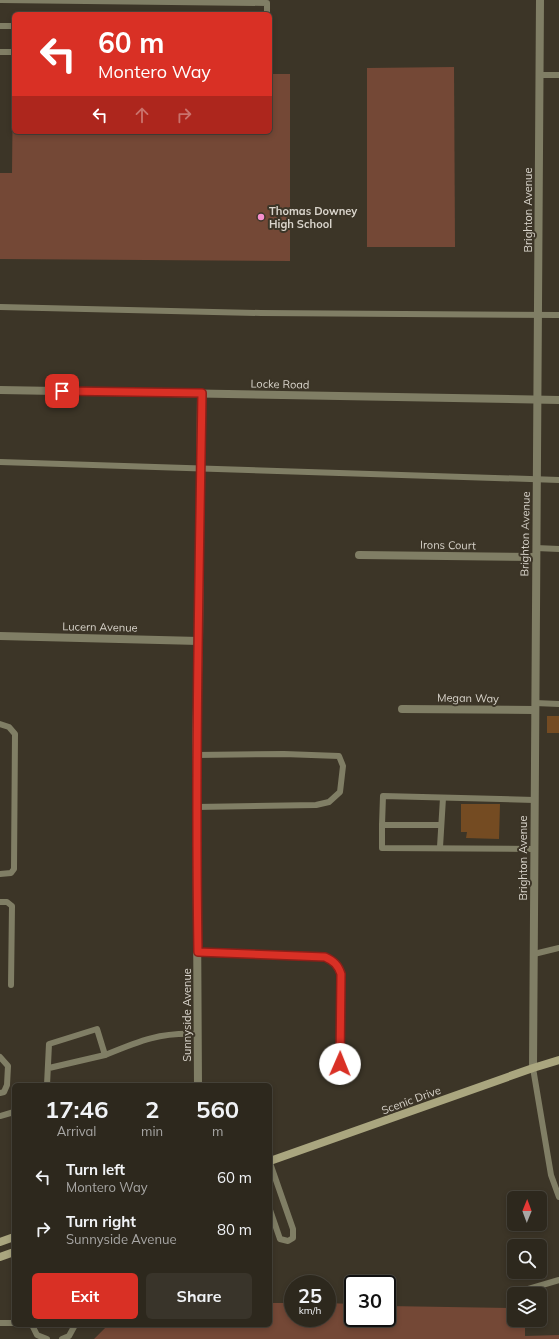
<!DOCTYPE html>
<style>
:root{--surface:#2d281d;--page:#39342a;--text:#f1f3f6;--muted:#a7a6a4;--line:#48443b;--accent:#d93025}
body{margin:0;font-family:Mulish,sans-serif;background:var(--page);color:var(--text);height:100vh;display:flex;flex-direction:column;font-size:15px;white-space:nowrap}
*{box-sizing:border-box;margin:0}
p{font-size:13px;color:var(--muted)}
.icon{flex:none;width:22px;height:22px;fill:none;stroke:currentColor;stroke-width:2;stroke-linecap:round;stroke-linejoin:round}
.map{position:relative;flex:1;overflow:hidden}
.details{position:absolute;left:12px;top:1083px;width:260px;height:244px;display:flex;flex-direction:column;background:var(--surface);border-radius:6px;box-shadow:0 2px 6px #0003,0 0 0 1px var(--line)}
.details>*{flex:none}
.banner{position:absolute;left:12px;top:12px;width:260px;height:122px;border-radius:6px;box-shadow:0 2px 6px #0003,0 0 0 1px var(--line);background:#d93025;color:#fff;overflow:hidden}
.needle{width:26px;rotate:1deg}
.controls{position:absolute;left:507px;top:1191px;display:grid;gap:8px}
.controls a{display:grid;place-items:center;width:40px;height:40px;border-radius:6px;background:var(--surface);box-shadow:0 2px 6px #0003,0 0 0 1px var(--line);font-size:20px}
.speed{position:absolute;left:284px;top:1275px;display:flex;gap:8px;font-size:20px;font-weight:700;text-align:center}
.speed>*{display:grid;place-content:center;width:52px;height:52px;border-radius:50%;background:var(--surface);box-shadow:0 2px 6px #0003,0 0 0 1px var(--line);line-height:1}
.speed small{font-size:10px;font-weight:400}
.speed .limit{border:2px solid #111;border-radius:6px;background:#fff;color:#111}
.pin{position:absolute;display:grid;place-items:center;width:34px;height:34px;color:#fff;margin:-17px;border-radius:8px;box-shadow:0 2px 6px #0006}
.me{position:absolute;width:44px;margin:-22px;rotate:1deg;stroke-linejoin:round;filter:drop-shadow(0 0 3px #0008)}
.turn{display:flex;align-items:center;gap:14px;height:84px;padding:0 20px;font-size:18px}
.turn .icon{width:52px;height:52px;stroke-width:2.5}
.turn b{display:block;font-size:28px;line-height:34px}
.lanes{display:flex;align-items:center;height:38px;padding:0 20px;background:#0003;justify-content:center;gap:20px;direction:ltr}
.lanes .off{opacity:.35}
.eta{display:flex;justify-content:space-evenly;align-items:center;height:68px;text-align:center}
.eta b{font-size:24px;font-weight:700;line-height:28px}
.button{display:flex;gap:8px;margin-top:auto;padding:8px 20px}
.button a{flex:1;height:46px;border-radius:6px;background:var(--accent);color:#fff;font-size:16px;font-weight:700;line-height:46px;text-align:center}
.button a+a{background:var(--page);color:var(--text)}
ul{padding:0;list-style:none}
li{display:flex;align-items:center;gap:12px;height:52px;padding:0 20px}
li div{flex:1}
li b{display:block;font-size:15px}
li em{font-style:normal}
.map>svg:first-child{display:block}
</style>
<div class="map">
<svg width="559" height="1339" viewBox="0 0 559 1339">
<rect width="100%" height="100%" fill="#3c3527"/>
<g fill="#744836">
<path d="M454,67L455,247H367V68Z"/>
<path d="M13,72L14,132H270V74H290V261L0,259V173H12Z"/>
<path d="M270,1303H293V1318H327V1303L353,1304V1318H387V1306L514,1308V1320H525V1336L559,1335V1339H94L108,1325H270Z"/>
</g>
<g fill="#744b22">
<rect x="547" y="716" width="12" height="17"/>
<path d="M461,804H500L499,839L466,838L467,832H461Z"/>
</g>
<g fill="none" stroke-linecap="round" stroke-linejoin="round">
<g stroke="#807e65" stroke-width="6">
<path d="M0,0L267,3V14"/>
<path d="M0,26H14"/>
<path d="M0,52H14"/>
<path d="M540,75H559"/>
<path d="M0,307L261,313L559,315"/>
<path d="M0,462L559,480"/>
<path d="M536,548L559,549"/>
<path d="M535,703L559,704"/>
<path d="M0,724L9,727L15,734L14,869L11,873L0,874"/>
<path d="M196,807L316,805L329,802L340,792L343,766L339,756L284,754L196,755"/>
<path d="M382,825V848L534,849"/>
<path d="M441,825H382L383,796L534,800"/>
<path d="M440,847L443,798"/>
<path d="M0,902H7L12,906L11,985"/>
<path d="M534,954L559,948"/>
<path d="M105,1055C139,1041 160,1032 198,1034"/>
<path d="M0,1057L8,1066L7,1085L4,1092L0,1093"/>
<path d="M533,1068L551,1175L559,1197"/>
<path d="M47,1085L49,1044L97,1029L105,1055L49,1068"/>
<path d="M0,1116L14,1112"/>
<path d="M270,1163L293,1229V1238L288,1241L280,1239L270,1210"/>
<path d="M525,1290L559,1280"/>
<path d="M0,1323H14"/>
<path d="M32,1325L37,1335L47,1339"/>
<path d="M62,1339L69,1336L75,1325"/>
</g>
<g stroke="#807e65" stroke-width="8">
<path d="M0,390L559,400"/>
<path d="M359,555L536,557"/>
<path d="M0,636L199,641"/>
<path d="M402,709L534,710"/>
<path d="M198,952L325,957L336,964L341,974L340,1079"/>
<path d="M533,1068L540,0"/>
<path d="M198,1085L196,740L199,641L201,393"/>
</g>
<g stroke="#aaa67f" stroke-width="8">
<path d="M270,1161L533,1068L559,1060"/>
<path d="M0,1242L14,1237"/>
<path d="M0,1257L14,1252"/>
</g>
</g>
<g fill="none" stroke-linecap="round" stroke-linejoin="round">
<defs>
<path id="route" d="M62,391L202,393C199,580 195,766 198,952L325,957C334,961 338,965 341,974L340,1064"/>
</defs>
<use href="#route" stroke="#8d1f18" stroke-width="10"/>
<use href="#route" stroke="#d93025" stroke-width="7"/>
</g>
<circle fill="#f790ce" stroke="#3c3527" stroke-width="1.5" cx="261" cy="217" r="4"/>
<g text-anchor="middle" stroke-width="4" stroke-linejoin="round" paint-order="stroke">
<g font-size="11" fill="#d9d4cb" stroke="#3c3527">
<text transform="translate(528 210) rotate(-90)" y="4">Brighton Avenue</text>
<text transform="translate(280 384) rotate(1)" y="4">Locke Road</text>
<text transform="translate(525 534) rotate(-89)" y="4">Brighton Avenue</text>
<text transform="translate(448 545) rotate(1)" y="4">Irons Court</text>
<text transform="translate(100 627) rotate(1)" y="4">Lucern Avenue</text>
<text transform="translate(468 698) rotate(1)" y="4">Megan Way</text>
<text transform="translate(523 858) rotate(-90)" y="4">Brighton Avenue</text>
<text transform="translate(187 1015) rotate(-90)" y="4">Sunnyside Avenue</text>
<text transform="translate(411 1100) rotate(-20)" y="4">Scenic Drive</text>
</g>
<g font-size="11" font-weight="bold" fill="#d9d4cb" stroke="#3c3527" text-anchor="start">
<text x="269" y="215">Thomas Downey<tspan x="269" dy="13">High School</tspan></text>
</g>
</g>
</svg>
<div class="controls">
<a><svg class="needle" viewBox="-14 -14 28 28"><path d="M0-13l5 13h-10z" fill="#e53935"/><path d="M0 13l5-13h-10z" fill="#a7a6a4"/></svg></a>
<a><svg class="icon" aria-label="search" viewBox="0 0 24 24"><circle cx="10" cy="10" r="6"/><path d="M15 15l6 6"/></svg></a>
<a><svg class="icon" aria-label="layers" viewBox="0 0 24 24"><path d="M12 4l9 5-9 5-9-5zM3 14l9 5 9-5"/></svg></a>
</div>
<div class="speed"><div>25<small>km/h</small></div><div class="limit">30</div></div>
<div class="pin" style="left:62px;top:391px;background:#d93025"><svg class="icon" aria-label="arrive" viewBox="0 0 24 24"><path d="M6 21V4h12l-3 4 3 4H6"/></svg></div>
<svg class="me" style="left:340px;top:1064px" viewBox="-20 -20 40 40"><circle r="19" fill="#fff"/><path d="M0-13L10 11 0 6-10 11z" fill="#d93025"/></svg>
<div class="banner">
<div class="turn"><svg class="icon" aria-label="left" viewBox="0 0 24 24"><path d="M17 20v-9H6M10 6l-5 5 5 5"/></svg><div><b>60 m</b>Montero Way</div></div>
<div class="lanes"><svg class="icon" aria-label="left" viewBox="0 0 24 24"><path d="M17 20v-9H6M10 6l-5 5 5 5"/></svg><svg class="icon off" aria-label="ahead" viewBox="0 0 24 24"><path d="M12 20V5M6 11l6-6 6 6"/></svg><svg class="icon off" aria-label="right" viewBox="0 0 24 24"><path d="M7 20v-9h11M14 6l5 5-5 5"/></svg></div>
</div>
<section class="details">
<div class="eta">
<div><b>17:46</b><p>Arrival</p></div>
<div><b>2</b><p>min</p></div>
<div><b>560</b><p>m</p></div>
</div>
<ul>
<li><svg class="icon" aria-label="left" viewBox="0 0 24 24"><path d="M17 20v-9H6M10 6l-5 5 5 5"/></svg><div><b>Turn left</b><p>Montero Way</p></div><em>60 m</em></li>
<li><svg class="icon" aria-label="right" viewBox="0 0 24 24"><path d="M7 20v-9h11M14 6l5 5-5 5"/></svg><div><b>Turn right</b><p>Sunnyside Avenue</p></div><em>80 m</em></li>
</ul>
<div class="button"><a>Exit</a><a>Share</a></div>
</section>
</div>
